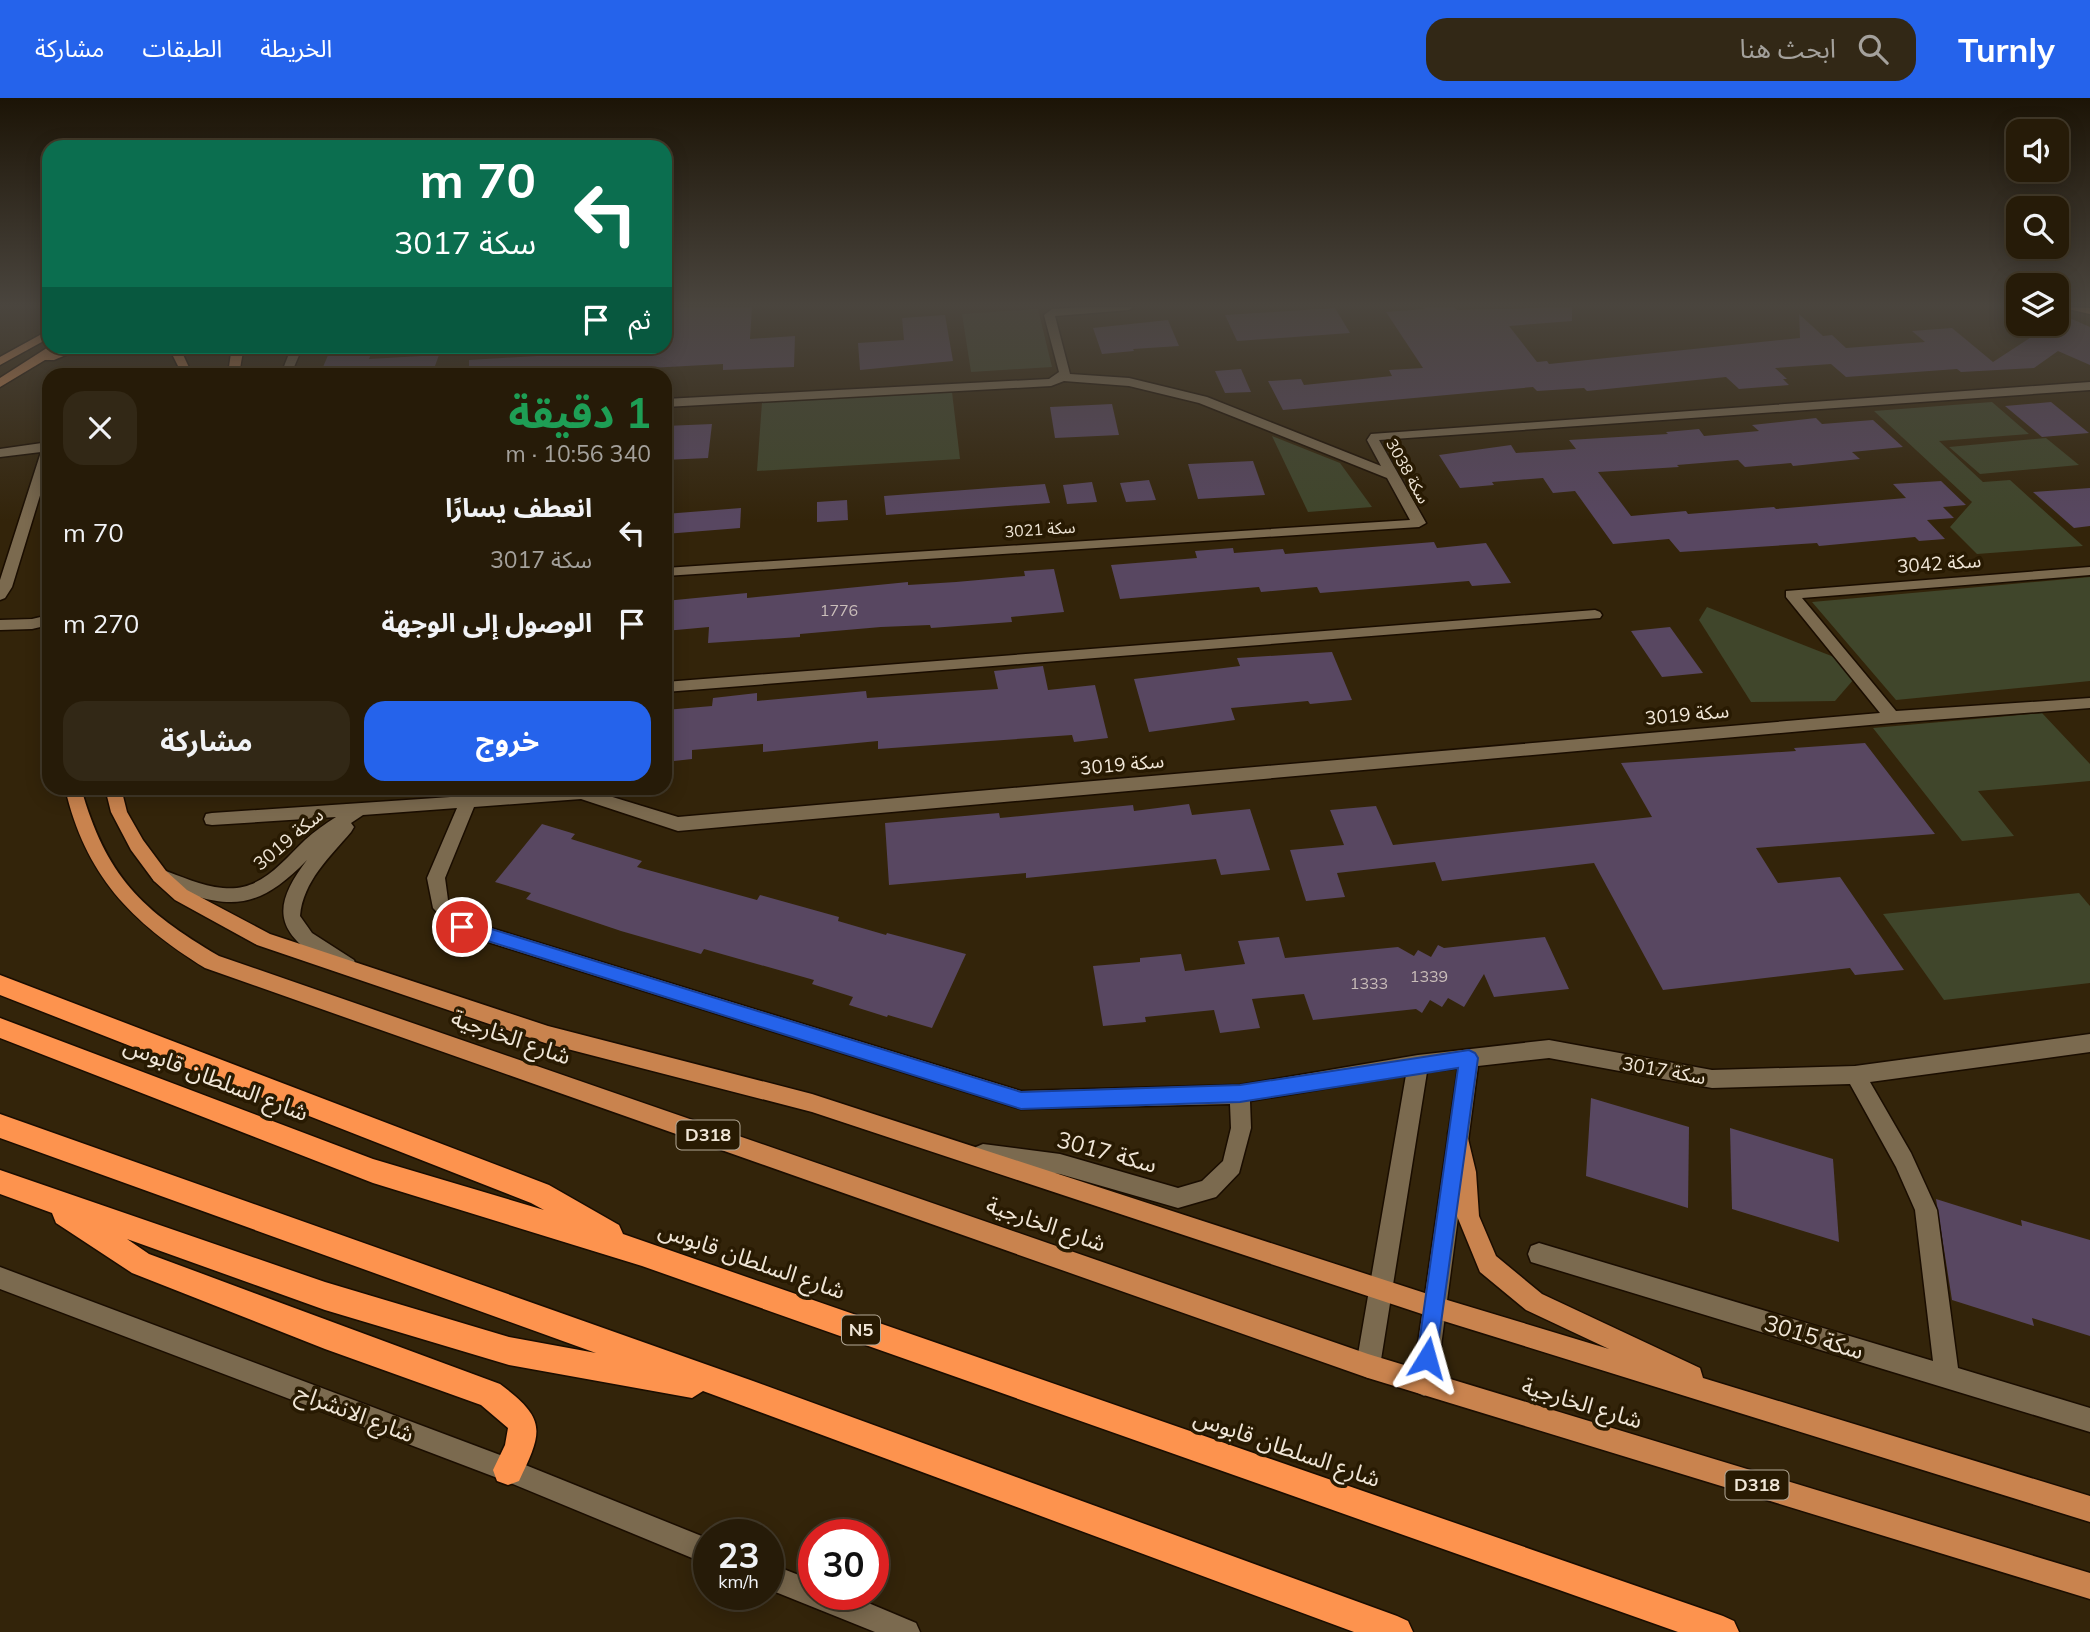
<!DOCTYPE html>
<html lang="ar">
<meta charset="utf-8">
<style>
:root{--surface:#261b08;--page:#322816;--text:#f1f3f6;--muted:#a4a19c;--line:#423929;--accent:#2563eb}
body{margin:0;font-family:Mulish,"Noto Sans Arabic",sans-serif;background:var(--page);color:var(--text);direction:rtl;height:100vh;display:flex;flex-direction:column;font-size:26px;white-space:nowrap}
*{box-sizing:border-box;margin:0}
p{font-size:23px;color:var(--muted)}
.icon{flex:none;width:38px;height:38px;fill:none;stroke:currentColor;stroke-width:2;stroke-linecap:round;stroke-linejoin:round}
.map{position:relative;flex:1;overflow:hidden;direction:ltr}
.sheet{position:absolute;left:42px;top:270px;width:630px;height:427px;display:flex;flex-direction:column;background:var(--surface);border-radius:21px;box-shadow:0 4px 18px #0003,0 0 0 2px var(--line);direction:rtl}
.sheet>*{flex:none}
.guide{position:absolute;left:42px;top:42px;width:630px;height:214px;border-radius:21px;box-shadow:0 4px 18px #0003,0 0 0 2px var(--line);direction:rtl;background:#0b6e4f;color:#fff;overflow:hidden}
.buttons{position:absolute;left:2006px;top:21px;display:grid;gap:14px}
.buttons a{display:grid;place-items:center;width:63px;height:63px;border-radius:14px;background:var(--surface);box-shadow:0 4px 18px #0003,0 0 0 2px var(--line);font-size:35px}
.speed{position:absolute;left:693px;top:1421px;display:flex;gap:14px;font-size:35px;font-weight:700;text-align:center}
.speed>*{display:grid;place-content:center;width:91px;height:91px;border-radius:50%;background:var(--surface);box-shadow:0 4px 18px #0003,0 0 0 2px var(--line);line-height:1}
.speed small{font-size:18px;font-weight:400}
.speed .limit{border:10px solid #d22;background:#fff;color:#111}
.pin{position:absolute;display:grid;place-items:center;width:60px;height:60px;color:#fff;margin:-30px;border:4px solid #fff;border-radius:50%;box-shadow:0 2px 7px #0007}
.me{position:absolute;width:77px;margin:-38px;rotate:8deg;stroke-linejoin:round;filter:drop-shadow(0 0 5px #0008)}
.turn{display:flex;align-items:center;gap:24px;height:147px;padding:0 21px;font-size:32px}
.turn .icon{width:91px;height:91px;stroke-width:2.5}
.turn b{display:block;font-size:49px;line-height:60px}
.then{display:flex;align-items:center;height:66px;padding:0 21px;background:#0003;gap:14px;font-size:26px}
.round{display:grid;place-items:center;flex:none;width:74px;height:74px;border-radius:21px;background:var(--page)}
.overview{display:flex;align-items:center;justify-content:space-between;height:119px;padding:0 21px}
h1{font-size:42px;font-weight:700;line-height:52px;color:#1e9e55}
.action{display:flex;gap:14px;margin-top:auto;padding:14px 21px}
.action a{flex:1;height:80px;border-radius:21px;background:var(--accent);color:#fff;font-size:28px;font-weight:700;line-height:80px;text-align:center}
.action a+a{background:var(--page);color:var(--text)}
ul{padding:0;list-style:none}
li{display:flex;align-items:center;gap:21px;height:91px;padding:0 21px}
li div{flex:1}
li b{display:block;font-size:26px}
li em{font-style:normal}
header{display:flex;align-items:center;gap:42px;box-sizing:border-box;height:98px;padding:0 35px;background:var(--accent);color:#fff}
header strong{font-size:33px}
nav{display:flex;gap:38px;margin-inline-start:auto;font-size:24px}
.search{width:490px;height:63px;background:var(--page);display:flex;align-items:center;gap:18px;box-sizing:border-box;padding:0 24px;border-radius:21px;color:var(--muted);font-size:26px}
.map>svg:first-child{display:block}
</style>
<header>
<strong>Turnly</strong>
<div class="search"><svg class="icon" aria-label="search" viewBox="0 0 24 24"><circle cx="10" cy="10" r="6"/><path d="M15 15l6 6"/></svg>ابحث هنا</div>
<nav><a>الخريطة</a><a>الطبقات</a><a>مشاركة</a></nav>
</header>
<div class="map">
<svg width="2090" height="1534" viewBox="0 0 2090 1534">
<rect width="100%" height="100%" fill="#33240a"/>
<g fill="#40462b">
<path d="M1038,211L1052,269L971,274L962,216Z"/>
<path d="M952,294L960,361L757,373L762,304Z"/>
<path d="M1992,304L2029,336L1939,343L1983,384L2010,382L2083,448L1977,456L1950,429L1972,404L1874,313Z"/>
<path d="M1272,338L1340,365L1372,409L1308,414Z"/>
<path d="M2046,340L2079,367L1980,376L1949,349Z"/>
<path d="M2090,479V583L1896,602L1812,504Z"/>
<path d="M1707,509L1834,559L1854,581L1835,603L1751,604L1699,522Z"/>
<path d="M2042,615L2090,666V683L1978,693L2014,738L1962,743L1873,630Z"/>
<path d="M2079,795L2090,808V885L1944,902L1883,816Z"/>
</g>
<g fill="#584761">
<path d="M665,209H752L750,241L795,238L794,269L723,272V266L631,271V275L603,276H469V262L602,254V250L623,248H665Z"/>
<path d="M1423,209H1454L1457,212L1572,209V223L1509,228L1537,264L1547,263L1549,266L1800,240L1799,216L1823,238L1832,237L1846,250L1925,244L1912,233L1952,230L1993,264L2051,226H2056V214L2090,229V267L2058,253L2034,270L1961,274L1957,271L1846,279L1831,266L1775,270L1787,281H1783L1789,287L1739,291L1726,279L1587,293L1584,290L1537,293L1533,289L1283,312L1268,283L1301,281L1304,287L1392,278L1389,272L1423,270L1386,214L1425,211Z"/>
<path d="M1335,210L1350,235L1237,243L1225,217Z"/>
<path d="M945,217L953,263L860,272L858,245L904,242L902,220Z"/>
<path d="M1168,222L1179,248L1133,251L1134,253L1102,256L1093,230Z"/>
<path d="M332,248H374L369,261L439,257L432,276H364V273L363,276H320Z"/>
<path d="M1241,271L1251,294L1225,295L1215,273Z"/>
<path d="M2051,304L2089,335L2042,339L2005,308Z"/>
<path d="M1112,306L1119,337L1055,340L1050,309Z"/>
<path d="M1816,320L1822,326L1873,322L1903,349L1852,354L1860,361L1793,368L1791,365L1745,369L1738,362L1677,367L1679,369L1598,374L1631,418L1686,413L1688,416L1774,409L1776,411L1906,400L1893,386L1941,383L1966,407L1943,409L1954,420L1927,422L1945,441L1919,443L1915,439L1819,448L1817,445L1680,454L1669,441L1613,446L1575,393L1553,395L1543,380L1492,384L1494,387L1460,390L1439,357L1511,347L1516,355L1576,351L1569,342L1668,336L1666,334L1699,331L1704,338L1759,333L1752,327Z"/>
<path d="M712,326L708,360L665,362V328Z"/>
<path d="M1253,363L1265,397L1198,401L1188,366Z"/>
<path d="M1149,382L1156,402L1126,404L1120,385Z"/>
<path d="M1092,384L1097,404L1067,406L1063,387Z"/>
<path d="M1045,386L1050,405L886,417L884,398Z"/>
<path d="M2090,390V428L2074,430L2033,394Z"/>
<path d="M847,402L848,422L817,424V404Z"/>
<path d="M741,410L740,430L665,436V416Z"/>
<path d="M1434,444L1437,450L1486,445L1511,485L1472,488L1469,483L1320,495L1317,489L1261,494L1259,489L1120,501L1111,467L1197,460L1195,453L1233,450L1234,455L1283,451L1285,456Z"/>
<path d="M1054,471L1064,514L1011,519L1012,524L931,530L930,527L881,529L800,536V539L708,545L709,529L665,533V503L747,495V500L908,484V487L956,484L1025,478L1024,473Z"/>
<path d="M1670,529L1703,575L1662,579L1631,533Z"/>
<path d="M1332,554L1352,602L1310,606L1308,603L1231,610L1235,622L1149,634L1134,581L1240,568L1237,560Z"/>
<path d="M1043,568L1048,592L1095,587L1108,640L1074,644L1072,637L878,651V643L763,654V646L692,652V661L665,664V612L712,608L713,600L757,595V603L866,593L867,600L998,591L994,573Z"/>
<path d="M1865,645L1935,736L1756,750L1778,785L1840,779L1904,872L1855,877L1850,870L1663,892L1594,765L1442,783L1435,764L1337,775L1345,799L1306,803L1290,752L1344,747L1330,712L1376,708L1393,747L1652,719L1621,665L1796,653L1794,650Z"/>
<path d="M1189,706L1192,717L1250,711L1270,772L1221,777L1216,761L1026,780V775L889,787L885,725L999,715L1000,720L1133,707L1134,713Z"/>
<path d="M542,726L575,736L571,741L642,763L637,769L757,802L760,797L839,819L838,823L886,837L887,835L966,856L932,930L888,917L887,919L849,907L853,899L812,886L814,882L704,851L701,856L621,833L526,801L531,795L495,784Z"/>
<path d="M1279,839L1285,860L1398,849L1414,858L1418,852L1431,859L1438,847L1444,850L1545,839L1569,891L1494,899L1484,876L1464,909L1448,900L1442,909L1430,902L1422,915L1416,911L1313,922L1304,896L1252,901L1260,930L1220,935L1214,912L1145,919L1146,924L1103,928L1093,868L1140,864V860L1181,856L1185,873L1245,866L1238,843Z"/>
<path d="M1591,1000L1689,1029L1688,1110L1586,1078Z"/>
<path d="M1730,1030L1833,1061L1839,1144L1732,1111Z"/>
<path d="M1936,1101L2022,1128L2021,1122L2090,1142V1238L2032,1220L2034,1228L1952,1202Z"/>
</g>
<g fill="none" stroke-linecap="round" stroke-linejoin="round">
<defs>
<g id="minor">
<path d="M1085,209H1134L1129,212L1055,218L1070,276L1129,280L1207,299L1381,368L1367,342L1371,336L2090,284V292L1379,342L1426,425L1419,429L665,478V470L1410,422L1387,380L1199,305L1129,288L1064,283L1051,288L665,309V301L1049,281L1059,274L1044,217L1052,211Z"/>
<path d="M292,248H303L291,276H281Z"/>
<path d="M49,344V368L12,489L5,500L0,502V482L41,354L0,359V351Z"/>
<path d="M2090,469V477L1802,500L1896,613L2090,600V610L1892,625L678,733L581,701L474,709L445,780L448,802L468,823L1021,993L1240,987L1418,957L1549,942L1712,972L1855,968L2090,936V954L1870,984L1911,1055L1937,1112L1958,1270L2090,1310V1334L1531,1164L1528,1156L1531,1148L1539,1145L1933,1263L1915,1112L1896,1069L1850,986L1712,990L1549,960L1478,968L1436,1286L1432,1294L1424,1298L1416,1294L1412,1286L1458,970L1427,974L1380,1268L1376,1276L1368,1280L1360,1276L1356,1268L1406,977L1250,1003L1251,1030L1239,1075L1216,1099L1178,1110L1060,1076L983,1066L976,1063L973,1056L976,1049L983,1046L1060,1056L1178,1090L1202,1083L1223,1063L1231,1030L1230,1006L1021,1011L456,834L433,810L427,780L457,710L363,717L351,725L354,729L351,734C330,759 303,783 300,818L312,835L354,862L356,868L354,874L347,876C335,872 323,864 313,856C270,827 279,799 307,762C251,820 222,809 154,783L151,778L154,773L160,771C181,778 201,788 223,790C260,794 281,765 305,742C315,733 325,726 336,719L212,727L206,726L204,721L206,716L212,715L583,690L678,719L1880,615L1786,499V493Z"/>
<path d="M1595,512L1600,514L1602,517L1600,520L665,594V584Z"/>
<path d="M49,517V527L32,531L0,532V522L32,521Z"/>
<path d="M0,1169L508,1360L709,1441V1467L508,1384L0,1191Z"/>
<path d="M768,1465L814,1483V1496H847L916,1525L920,1534H875L768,1491Z"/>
</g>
<g id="major">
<path d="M2067,209L2090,210V216L2068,211Z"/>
<path d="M49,232V240L0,267V259Z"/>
<path d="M50,248H64L60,252L70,248H87L54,262H45L0,289V280Z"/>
<path d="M168,248H179L192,276H182Z"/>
<path d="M232,248H244L239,276H228Z"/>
<path d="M65,690H81C106,778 141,812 219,858L1368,1256L2090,1475V1501L1368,1280L205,870C131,824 85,777 65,690Z"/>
<path d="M105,690H121L127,714L143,742L166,773L187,792L270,836L548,928L812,996L1434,1198L1609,1251L1526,1212L1480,1174L1457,1118L1454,1074L1448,1035L1451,1028L1458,1025L1465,1028L1476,1074L1479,1118L1496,1158L1542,1196L1700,1270L1703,1280L2090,1398V1424L1434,1220L812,1014L548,946L257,847L175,802L154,783L131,752L111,714Z"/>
</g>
<g id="highway">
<path d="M0,877L549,1087L619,1127L623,1136L1723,1518L1734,1523L1739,1534H1678L642,1168L373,1085L0,940V920L373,1061L544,1112L531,1105L0,897Z"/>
<path d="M0,1016L753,1283L1397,1518L1408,1523L1413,1534H1354L703,1293L692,1300L509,1267L325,1212L127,1141L149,1156L500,1286C547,1321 543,1333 519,1383L508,1387L497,1383L493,1372L505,1347L508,1330L481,1307L325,1251L132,1175L56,1125L52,1115L0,1096V1072L325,1184L509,1239L596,1255L0,1040Z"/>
</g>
</defs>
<use href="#minor" stroke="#1a0d00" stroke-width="3"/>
<use href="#major" stroke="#1a0d00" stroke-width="3"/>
<use href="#highway" stroke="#1a0d00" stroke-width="3"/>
<use href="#minor" fill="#7b6a4f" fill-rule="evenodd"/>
<use href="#major" fill="#c9834e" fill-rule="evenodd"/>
<use href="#highway" fill="#fd934e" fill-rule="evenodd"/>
</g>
<linearGradient id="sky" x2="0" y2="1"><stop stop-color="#1c1406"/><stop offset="0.49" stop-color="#4a453e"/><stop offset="1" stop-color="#4a453e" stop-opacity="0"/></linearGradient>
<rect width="2090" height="423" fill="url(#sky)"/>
<path fill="#2563eb" stroke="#184099" stroke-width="2" d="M462,822L1021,994L1240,987L1469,952L1475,955L1478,960L1435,1268L1427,1271L1420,1268L1417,1260L1458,970L1240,1004L1021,1011L456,833L453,829L456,824Z"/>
<g text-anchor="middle" stroke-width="7" stroke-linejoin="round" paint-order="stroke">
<g font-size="16" fill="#f0e6d7" stroke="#281a02">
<text transform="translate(1408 373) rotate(61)" y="6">سكة 3038</text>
<text transform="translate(1040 431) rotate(-4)" y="6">سكة 3021</text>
</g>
<g font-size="16" fill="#cabeba">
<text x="839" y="518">1776</text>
<text x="1429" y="884">1339</text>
<text x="1369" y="891">1333</text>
</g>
<g fill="#281a02" stroke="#b4a997" stroke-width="2">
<rect x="676.5" y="1022.5" width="63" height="29" rx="5"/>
<rect x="842" y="1217.5" width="38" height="29" rx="5"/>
<rect x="1725.5" y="1372.5" width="63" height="29" rx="5"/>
</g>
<g font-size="18" font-weight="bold" fill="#f0e6d7">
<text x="708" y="1043">D318</text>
<text x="861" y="1238">N5</text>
<text x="1757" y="1393">D318</text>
</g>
<g font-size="19" fill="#f0e6d7" stroke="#281a02">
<text transform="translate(1939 465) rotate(-4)" y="7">سكة 3042</text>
<text transform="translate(1687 616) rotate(-5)" y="7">سكة 3019</text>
<text transform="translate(1122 666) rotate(-5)" y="7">سكة 3019</text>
<text transform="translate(288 741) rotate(-40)" y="7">سكة 3019</text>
<text transform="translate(1664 972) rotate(10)" y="7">سكة 3017</text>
</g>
<g font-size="23" fill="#f0e6d7" stroke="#281a02">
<text transform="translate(511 939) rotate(19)" y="8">شارع الخارجية</text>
<text transform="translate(216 981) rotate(21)" y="8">شارع السلطان قابوس</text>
<text transform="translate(1107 1054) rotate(15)" y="8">سكة 3017</text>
<text transform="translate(1046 1126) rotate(19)" y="8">شارع الخارجية</text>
<text transform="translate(752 1162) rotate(19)" y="8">شارع السلطان قابوس</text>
<text transform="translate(1814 1239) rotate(17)" y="8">سكة 3015</text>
<text transform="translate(1582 1305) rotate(17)" y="8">شارع الخارجية</text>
<text transform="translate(355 1315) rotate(21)" y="8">شارع الانشراح</text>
<text transform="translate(1287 1350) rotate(19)" y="8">شارع السلطان قابوس</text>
</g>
</g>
</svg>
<div class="buttons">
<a><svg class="icon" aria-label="sound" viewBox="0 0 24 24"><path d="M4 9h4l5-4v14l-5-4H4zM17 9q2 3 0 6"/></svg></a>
<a><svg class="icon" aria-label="search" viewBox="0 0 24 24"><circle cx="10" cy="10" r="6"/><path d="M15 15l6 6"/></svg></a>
<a><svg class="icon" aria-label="layers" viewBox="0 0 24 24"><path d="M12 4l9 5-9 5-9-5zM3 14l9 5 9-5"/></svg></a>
</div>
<div class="speed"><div>23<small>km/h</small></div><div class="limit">30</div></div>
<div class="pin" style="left:462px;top:829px;background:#d93025"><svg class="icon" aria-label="arrive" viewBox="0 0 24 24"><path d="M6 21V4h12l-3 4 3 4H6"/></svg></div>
<svg class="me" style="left:1427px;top:1260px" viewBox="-20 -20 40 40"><path d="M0-17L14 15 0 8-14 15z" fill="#2563eb" stroke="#fff" stroke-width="4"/></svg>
<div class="guide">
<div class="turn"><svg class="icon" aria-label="left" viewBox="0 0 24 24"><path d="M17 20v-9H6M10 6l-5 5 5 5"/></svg><div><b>70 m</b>سكة 3017</div></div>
<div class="then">ثم<svg class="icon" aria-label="arrive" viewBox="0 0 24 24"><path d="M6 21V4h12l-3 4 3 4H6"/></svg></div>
</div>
<section class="sheet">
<div class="overview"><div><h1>1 دقيقة</h1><p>340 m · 10:56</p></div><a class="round"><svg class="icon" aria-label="close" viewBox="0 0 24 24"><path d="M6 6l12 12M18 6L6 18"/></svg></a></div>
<ul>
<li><svg class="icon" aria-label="left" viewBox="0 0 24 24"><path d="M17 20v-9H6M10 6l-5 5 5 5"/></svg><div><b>انعطف يسارًا</b><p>سكة 3017</p></div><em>70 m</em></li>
<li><svg class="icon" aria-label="arrive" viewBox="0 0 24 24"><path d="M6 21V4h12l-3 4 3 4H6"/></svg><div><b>الوصول إلى الوجهة</b></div><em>270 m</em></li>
</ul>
<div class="action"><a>خروج</a><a>مشاركة</a></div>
</section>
</div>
